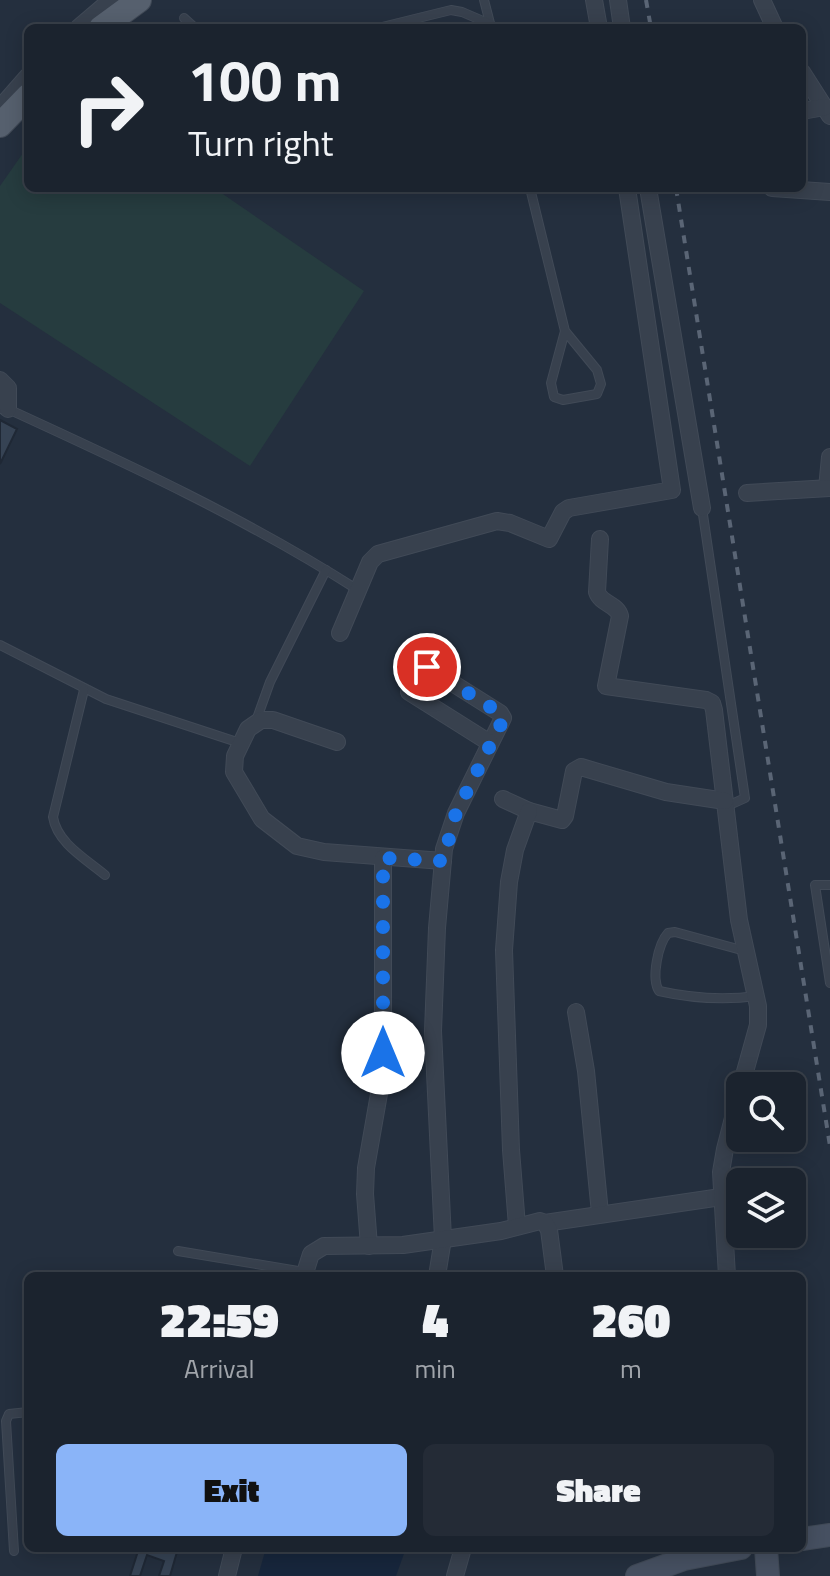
<!DOCTYPE html>
<style>
:root{--surface:#1b232e;--page:#242b36;--text:#f1f3f6;--muted:#a0a4aa;--line:#39404a;--accent:#8ab4f8}
body{margin:0;font-family:"Titillium Web",sans-serif;background:var(--page);color:var(--text);height:100vh;display:flex;flex-direction:column;font-size:30px;white-space:nowrap}
*{box-sizing:border-box;margin:0}
p{font-size:26px;color:var(--muted)}
.icon{flex:none;width:44px;height:44px;fill:none;stroke:currentColor;stroke-width:2;stroke-linecap:round;stroke-linejoin:round}
.map{position:relative;flex:1;overflow:hidden}
.drawer{position:absolute;left:24px;top:1272px;width:782px;height:280px;display:flex;flex-direction:column;background:var(--surface);border-radius:12px;box-shadow:0 4px 20px #0003,0 0 0 2px var(--line)}
.drawer>*{flex:none}
.hud{position:absolute;left:24px;top:24px;width:782px;height:168px;border-radius:12px;box-shadow:0 4px 20px #0003,0 0 0 2px var(--line);background:#1b232e;color:var(--text);overflow:hidden}
.buttons{position:absolute;left:726px;top:1072px;display:grid;gap:16px}
.buttons a{display:grid;place-items:center;width:80px;height:80px;border-radius:12px;background:var(--surface);box-shadow:0 4px 20px #0003,0 0 0 2px var(--line);font-size:40px}
.pin{position:absolute;display:grid;place-items:center;width:68px;height:68px;color:#fff;margin:-34px;border:4px solid #fff;border-radius:50%;box-shadow:0 2px 8px #0007}
.me{position:absolute;width:88px;margin:-44px;rotate:0deg;stroke-linejoin:round;filter:drop-shadow(0 0 6px #0008)}
.turn{display:flex;align-items:center;gap:28px;height:168px;padding:0 32px;font-size:36px}
.turn .icon{width:104px;height:104px;stroke-width:2.5}
.turn b{display:block;font-size:56px;line-height:68px}
.eta{display:flex;justify-content:space-evenly;align-items:center;height:136px;text-align:center}
.eta b{font-size:48px;font-weight:800;line-height:56px}
.button{display:flex;gap:16px;margin-top:auto;padding:16px 32px}
.button a{flex:1;height:92px;border-radius:12px;background:var(--accent);color:#111;font-size:32px;font-weight:800;line-height:92px;text-align:center}
.button a+a{background:var(--page);color:var(--text)}
.map>svg:first-child{display:block}
</style>
<div class="map">
<svg width="830" height="1576" viewBox="0 0 830 1576">
<rect width="100%" height="100%" fill="#242f3e"/>
<path fill="#263c3f" d="M28,146V188H214L364,291L250,466L0,303V186Z"/>
<path fill="#17263c" d="M266,1548H406L396,1576H258Z"/>
<g fill="#364354" stroke="#1f2835" stroke-width="2">
<path d="M0,420L17,429L0,464Z"/>
<path d="M139,1548H165L177,1552L170,1576H159L164,1561L147,1555L140,1576H130Z"/>
</g>
<g fill="none" stroke-linecap="round" stroke-linejoin="round">
<defs>
<g id="lane">
<path d="M484,0L491,27"/>
<path d="M184,18L195,28"/>
<path d="M378,28L451,10L462,12L490,24"/>
<path d="M530,188L565,331L597,370L601,384L597,394L563,400L554,397L551,383L565,331"/>
<path d="M0,409H8C128,464 247,519 358,590"/>
<path d="M702,508L745,798L725,807"/>
<path d="M0,645L106,699L240,743"/>
<path d="M84,690L53,817C57,843 86,859 105,875"/>
<path d="M256,721L270,682L326,570"/>
<path d="M830,885H815L830,983"/>
<path d="M745,951L675,932L668,933C658,944 651,978 659,991C690,998 726,1000 757,996"/>
<path d="M178,1251L304,1272"/>
<path d="M14,1551L6,1421L9,1414L28,1412"/>
</g>
<g id="street">
<path d="M594,0L599,28"/>
<path d="M618,0L622,28"/>
<path d="M762,0L775,28"/>
<path d="M78,28L111,0"/>
<path d="M802,72L830,116"/>
<path d="M0,108L28,76"/>
<path d="M802,111L825,107"/>
<path d="M648,188L702,508"/>
<path d="M772,188L830,192"/>
<path d="M0,380L8,388V409"/>
<path d="M827,488L830,457"/>
<path d="M747,493L830,488"/>
<path d="M600,539L597,592C601,604 617,604 620,616L606,686L706,700L712,703L714,710L739,920L758,1006V1025L741,1086"/>
<path d="M340,633L370,562L378,554L497,521L510,523L549,539L563,512L569,508L672,490L627,188"/>
<path d="M427,667L500,713L503,718L456,813L444,849L437,928L433,1031L443,1239L437,1276"/>
<path d="M409,692L490,743"/>
<path d="M337,742L273,720H261L248,729L235,756L234,772L262,819L297,846L324,852L443,861"/>
<path d="M503,799L529,811L562,820L565,816L574,771L581,767L666,792L725,801"/>
<path d="M576,1012L586,1071L600,1213"/>
<path d="M545,1223L721,1197"/>
<path d="M517,1226L511,1150L504,950L509,882L515,850L529,811"/>
<path d="M369,1246L365,1194L366,1168L383,1071V858"/>
<path d="M304,1276L311,1254L324,1246L403,1245L501,1231L540,1221L545,1223L549,1230L555,1276"/>
<path d="M727,1276L721,1172L725,1149L740,1091"/>
<path d="M227,1576L234,1548"/>
<path d="M455,1576L463,1548"/>
</g>
<g id="secondary">
<path d="M802,1539L830,1535"/>
<path d="M766,1548L768,1576"/>
<path d="M637,1576L684,1559L741,1548"/>
</g>
<g id="primary">
<path d="M101,28L139,0"/>
<path d="M0,125L28,96"/>
</g>
</defs>
<use href="#lane" stroke="#414a57" stroke-width="10"/>
<use href="#street" stroke="#414a57" stroke-width="18"/>
<use href="#secondary" stroke="#414a57" stroke-width="24"/>
<use href="#primary" stroke="#414a57" stroke-width="26"/>
<use href="#lane" stroke="#38414e" stroke-width="8"/>
<use href="#street" stroke="#38414e" stroke-width="16"/>
<use href="#secondary" stroke="#465061" stroke-width="22"/>
<use href="#primary" stroke="#56606e" stroke-width="24"/>
<g stroke="#5a6575" stroke-width="4" stroke-dasharray="8 8" stroke-linecap="butt">
<path d="M646,0L651,28"/>
<path d="M676,188L830,1146"/>
</g>
</g>
<g fill="none" stroke-linecap="round" stroke-linejoin="round">
<path stroke="#1a73e8" stroke-width="14" stroke-dasharray="0 25.2" d="M383,1053V858L443,861L456,813L503,720L500,713L427,667"/>
</g>
</svg>
<div class="buttons">
<a><svg class="icon" aria-label="search" viewBox="0 0 24 24"><circle cx="10" cy="10" r="6"/><path d="M15 15l6 6"/></svg></a>
<a><svg class="icon" aria-label="layers" viewBox="0 0 24 24"><path d="M12 4l9 5-9 5-9-5zM3 14l9 5 9-5"/></svg></a>
</div>
<div class="pin" style="left:427px;top:667px;background:#d93025"><svg class="icon" aria-label="arrive" viewBox="0 0 24 24"><path d="M6 21V4h12l-3 4 3 4H6"/></svg></div>
<svg class="me" style="left:383px;top:1053px" viewBox="-20 -20 40 40"><circle r="19" fill="#fff"/><path d="M0-13L10 11 0 6-10 11z" fill="#1a73e8"/></svg>
<div class="hud">
<div class="turn"><svg class="icon" aria-label="right" viewBox="0 0 24 24"><path d="M7 20v-9h11M14 6l5 5-5 5"/></svg><div><b>100 m</b>Turn right</div></div>
</div>
<section class="drawer">
<div class="eta">
<div><b>22:59</b><p>Arrival</p></div>
<div><b>4</b><p>min</p></div>
<div><b>260</b><p>m</p></div>
</div>
<div class="button"><a>Exit</a><a>Share</a></div>
</section>
</div>
